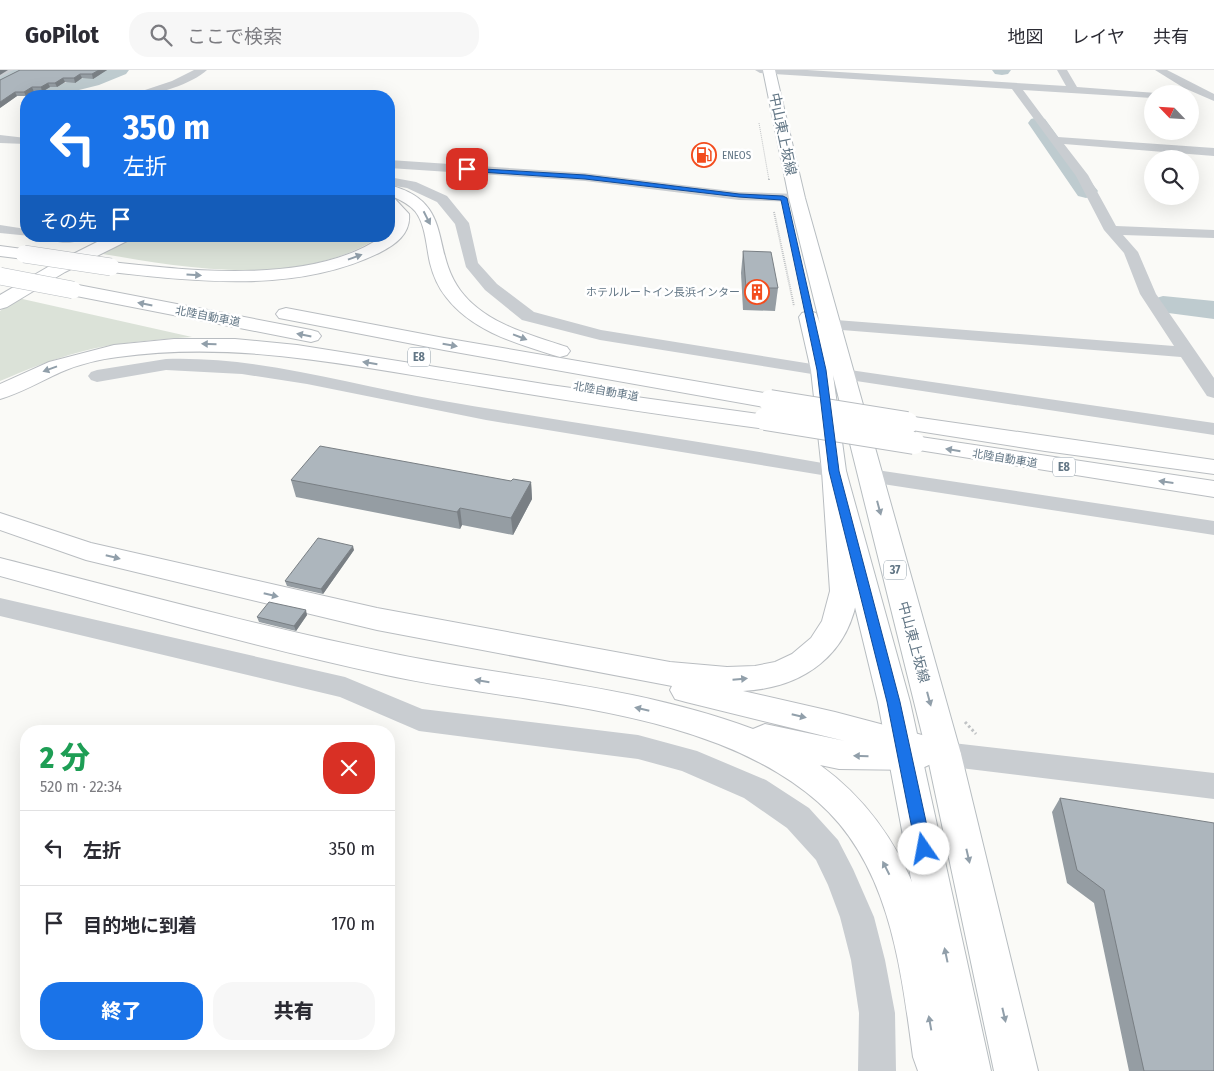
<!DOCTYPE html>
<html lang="ja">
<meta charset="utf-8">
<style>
:root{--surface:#fff;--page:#f7f7f7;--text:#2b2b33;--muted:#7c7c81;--line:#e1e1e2;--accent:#1a73e8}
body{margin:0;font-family:"Fira Sans Condensed","Noto Sans JP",sans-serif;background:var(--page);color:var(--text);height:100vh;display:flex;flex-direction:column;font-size:19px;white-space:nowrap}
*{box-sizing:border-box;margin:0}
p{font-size:16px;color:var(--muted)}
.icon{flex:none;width:28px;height:28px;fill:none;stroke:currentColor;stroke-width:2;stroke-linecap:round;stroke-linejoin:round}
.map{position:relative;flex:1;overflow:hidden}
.panel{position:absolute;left:20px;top:655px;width:375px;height:325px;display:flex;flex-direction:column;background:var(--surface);border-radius:20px;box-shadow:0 5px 20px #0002}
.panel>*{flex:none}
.guide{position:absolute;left:20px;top:20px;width:375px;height:152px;border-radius:20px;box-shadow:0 5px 20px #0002;background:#1a73e8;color:#fff;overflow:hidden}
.needle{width:32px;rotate:295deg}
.tools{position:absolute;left:1144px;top:15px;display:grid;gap:10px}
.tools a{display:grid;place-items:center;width:55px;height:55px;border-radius:50%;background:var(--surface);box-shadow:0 5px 20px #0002;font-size:25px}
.pin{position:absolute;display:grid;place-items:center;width:42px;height:42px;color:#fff;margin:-21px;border-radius:10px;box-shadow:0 2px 8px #0006}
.me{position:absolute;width:55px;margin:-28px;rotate:348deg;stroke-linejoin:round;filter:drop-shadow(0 0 4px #0008)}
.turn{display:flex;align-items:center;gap:18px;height:105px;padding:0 20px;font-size:22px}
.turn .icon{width:65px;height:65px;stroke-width:2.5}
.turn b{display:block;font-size:35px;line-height:42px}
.then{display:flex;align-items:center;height:48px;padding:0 20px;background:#0003;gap:10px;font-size:19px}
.round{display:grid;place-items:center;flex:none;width:52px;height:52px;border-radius:20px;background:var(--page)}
.summary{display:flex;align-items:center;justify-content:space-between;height:85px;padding:0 20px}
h1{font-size:30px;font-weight:800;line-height:38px;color:#1e9e55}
.button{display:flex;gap:10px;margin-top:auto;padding:10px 20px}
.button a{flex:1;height:58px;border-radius:20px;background:var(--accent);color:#fff;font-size:20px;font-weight:800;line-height:58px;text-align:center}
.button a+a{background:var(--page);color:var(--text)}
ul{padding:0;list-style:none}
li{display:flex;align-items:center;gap:15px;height:75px;padding:0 20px;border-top:1px solid var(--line)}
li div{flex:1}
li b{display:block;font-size:19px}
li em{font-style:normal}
header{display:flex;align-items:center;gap:30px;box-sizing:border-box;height:70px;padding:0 25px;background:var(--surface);border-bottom:1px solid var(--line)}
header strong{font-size:24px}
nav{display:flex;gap:28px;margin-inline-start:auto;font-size:18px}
.search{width:350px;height:45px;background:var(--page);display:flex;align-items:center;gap:12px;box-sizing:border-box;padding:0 18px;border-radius:20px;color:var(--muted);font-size:19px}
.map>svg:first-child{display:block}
</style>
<header>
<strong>GoPilot</strong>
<div class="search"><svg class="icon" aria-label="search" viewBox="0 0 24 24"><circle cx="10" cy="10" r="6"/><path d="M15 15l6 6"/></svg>ここで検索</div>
<nav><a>地図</a><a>レイヤ</a><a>共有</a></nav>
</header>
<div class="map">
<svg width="1214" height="1001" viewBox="0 0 1214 1001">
<rect width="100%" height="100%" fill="#fafaf7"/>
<g fill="#dbe2d8">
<path d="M137,166H381C302,218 191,199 103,184Z"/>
<path d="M18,228L192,267C155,270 116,272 80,282C53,289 26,300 0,311V241Z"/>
</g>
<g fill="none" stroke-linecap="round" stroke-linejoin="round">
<g fill="#becbcf" fill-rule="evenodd">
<path d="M3,0H25L22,4L0,14V2Z"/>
<path d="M104,0H129L126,4L99,15L55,26H26V29L25,26L27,22L87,7Z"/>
<path d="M992,0H1011L1008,4L1002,5L995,4Z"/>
<path d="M1038,47L1045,49L1094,116L1098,121L1094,126L1086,128L1078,126L1028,53L1031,49Z"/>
<path d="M1163,226L1214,231V249L1153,241L1148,235L1153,229Z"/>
</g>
<defs>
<path id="major" d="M763,0H775L805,128L961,684L1038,1001H994L927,684L833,305L846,401L910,632L991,1001H947L878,632L822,401L811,300L799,247L802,243L809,241L816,243L820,254L789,128Z"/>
<g id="highway">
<path d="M389,115C455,132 430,179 460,220C484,253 530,265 567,277L570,281L567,285L560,287L553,285C515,273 472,261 446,227C438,217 433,205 430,193C426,176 426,155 415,141C408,133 398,129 389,125Z"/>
<path d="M389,127L395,129L409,144C411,164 395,175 379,183C297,223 199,212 111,202L105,201L102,197L105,193L111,192C191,201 314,215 383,166H389L393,145L389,141Z"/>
<path d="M109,166H131L129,170L65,202L7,237L0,239V225L53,194Z"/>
<path d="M0,176L30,180L33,184L30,188L24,189L0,186Z"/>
<path d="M73,214L311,260L318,262L321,266L318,270L311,272L66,224L64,220L66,216Z"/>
<path d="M286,238L444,268L770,324L778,326L781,331L778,336L770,338L444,280L279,248L276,244L279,240Z"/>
<path d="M174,269H235L297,275L550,315L765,345L773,347L776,352L773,357L765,359C669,346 574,332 479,316C357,297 241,270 118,287C100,289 77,295 61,302C41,311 21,323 0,329V314L49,292L114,275Z"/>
<path d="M907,346L1214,390V404L1045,381L899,358L896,353L899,348Z"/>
<path d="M914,366L1214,411V427L906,378L902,373L906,368Z"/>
<path d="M834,394L843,396L846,401C849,429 852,456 854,484C856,496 859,510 858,522C850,585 803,618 743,621L835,642L956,674L961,684L956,694L944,698L931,694L918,700L839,699L820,695C918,766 937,875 957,987L962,1001H918L913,987C901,898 890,795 818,732C708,636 523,635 386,605C256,577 128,541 0,506V488C133,522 265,558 400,585C520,609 637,616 753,659L765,654L845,671L686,632L675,629L670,620L672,616L377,560L86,490L0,460V443L91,473L377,538L670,592L727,597L755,596L775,592L792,584L811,568L822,551L830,521L822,401L825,396Z"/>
</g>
</defs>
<use href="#major" stroke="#b7bdc1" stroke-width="2"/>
<use href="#highway" stroke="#b9bdc1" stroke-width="2"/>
<path stroke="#c0c3c5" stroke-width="1" stroke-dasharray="1 1" stroke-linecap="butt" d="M759,53L769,110"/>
<g stroke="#c0c3c5" stroke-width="2" stroke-dasharray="1 1" stroke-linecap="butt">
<path d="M769,109V111"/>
<path d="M774,142L794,236"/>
</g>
<path stroke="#c0c3c5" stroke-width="3" stroke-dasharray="2.5 2.5" stroke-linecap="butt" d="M965,652L976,664"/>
<g fill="#c9cdd1" fill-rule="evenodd">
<path d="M0,0H14L0,7Z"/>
<path d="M194,0H207C192,14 152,27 132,26L133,24L172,11Z"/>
<path d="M755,0H807L1066,16L1057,0H1067L1077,17L1156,23L1152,24V28L1023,20L1058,67L1214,78V86L1064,74L1088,105L1116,156L1214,160V168L1123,165L1138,182L1156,224L1214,308V328L1207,326L1181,287L804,257L802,253L804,249L810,248L1174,276L1140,224L1124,183L1104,160L1076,106L1012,19L760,3Z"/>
<path d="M1155,0H1167L1214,24V31L1184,18Z"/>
<path d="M0,65L26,68V74L0,73Z"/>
<path d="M389,90L585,103L739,122L797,124L804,128L797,132L739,130L585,111L389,98Z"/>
<path d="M389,107L416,112L447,126L469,153L478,193L497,214L534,242L601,260L843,299L1214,353V365L843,309L600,270L522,250L485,220L466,197L455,154L437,132L407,118L389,115Z"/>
<path d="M0,155L26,159V166H30L0,163Z"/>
<path d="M44,166H88C80,175 52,175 44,166Z"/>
<path d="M166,289C258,286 348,314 438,330C570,353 702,371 834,395L841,396L844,401L841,406L834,407L486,350L307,314L242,304L166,300L97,312L91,310L88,306L91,302L97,300Z"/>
<path d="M870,399L1214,451V465L863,411L859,406L863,401Z"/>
<path d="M0,528L345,607L422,639L638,665L697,681L766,710L809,738L838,770L853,799L874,847L885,890L895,943L896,1001H858L859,943L851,890L840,847L828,815L816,790L787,758L744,728L682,701L638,689L419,661L340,627L0,546Z"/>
<path d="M944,672L1214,703V729L944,696L934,693L930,684L934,675Z"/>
</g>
<use href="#major" fill="#fff" fill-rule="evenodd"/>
<use href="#highway" fill="#fff" fill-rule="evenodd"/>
<defs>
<g id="highway-bridge-far1">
<path d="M24,184L111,197"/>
<path d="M0,206L73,220"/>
</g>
<g id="highway-bridge">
<path d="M770,331L907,353"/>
<path d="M765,349L914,373"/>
</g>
</defs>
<use href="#highway-bridge-far1" stroke="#b9bdc1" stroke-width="18" stroke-linecap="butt"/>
<use href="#highway-bridge" stroke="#b9bdc1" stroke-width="24" stroke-linecap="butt"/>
<use href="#highway-bridge-far1" stroke="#fff" stroke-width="17"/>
<use href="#highway-bridge" stroke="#fff" stroke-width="22"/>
</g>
<g fill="#959da3">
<path d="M20,0H107L93,9L82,8L75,13L65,12L57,17H50L42,22H34L26,26H17L0,38Z"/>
<path d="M743,181L778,218L775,241L743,240L741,203Z"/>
<path d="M291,410L511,411L531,412L532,429L513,465L462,455L460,459L296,427Z"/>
<path d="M354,480L323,524L287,516L285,511Z"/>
<path d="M307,545L296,561L259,552L257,547Z"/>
<path d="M1060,728L1214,1001H1129L1094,833L1067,813L1052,742Z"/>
</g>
<g fill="#797f84">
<path d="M0,0H8L0,5Z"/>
<path d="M99,0H107L93,9L92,4Z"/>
<path d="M80,4L82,8L75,13L74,8Z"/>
<path d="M63,8L65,12L57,17L55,13Z"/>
<path d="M48,13L50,17L42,22L41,17Z"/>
<path d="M32,17L34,22L26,26L24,22Z"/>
<path d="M15,22L17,26L0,38V32Z"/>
<path d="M531,412L532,429L513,465L511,448Z"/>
<path d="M460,438L462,455L460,459L457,442Z"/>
<path d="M353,476L354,480L323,524L321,519Z"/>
<path d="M306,540L307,545L296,561L294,556Z"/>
</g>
<g fill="#adb6bd" stroke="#797f84">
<path d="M20,0H99L92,4H80L74,8H63L55,13H48L41,17H32L24,22H15L0,32V10Z"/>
<path d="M743,181L771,182L778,218H746Z"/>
<path d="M320,376L511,411L513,409L531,412L511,448L460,438L457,442L291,410Z"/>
<path d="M318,468L353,476L321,519L285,511Z"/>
<path d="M269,532L306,540L294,556L257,547Z"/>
<path d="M1060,728L1214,753V1001H1144L1104,820L1077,800Z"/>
</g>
<defs><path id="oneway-solid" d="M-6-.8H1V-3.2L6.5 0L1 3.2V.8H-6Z" transform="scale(1.25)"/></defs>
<g fill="#919faa">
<use href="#oneway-solid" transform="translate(427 148) rotate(63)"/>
<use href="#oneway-solid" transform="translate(355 187) rotate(-20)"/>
<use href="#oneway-solid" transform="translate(194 205) rotate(3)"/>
<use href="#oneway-solid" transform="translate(145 234) rotate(-169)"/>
<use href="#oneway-solid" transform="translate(304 265) rotate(-169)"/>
<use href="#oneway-solid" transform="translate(520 267) rotate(21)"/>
<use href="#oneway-solid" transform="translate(209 274) rotate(-179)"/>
<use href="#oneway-solid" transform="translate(450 275) rotate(10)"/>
<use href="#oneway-solid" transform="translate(370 293) rotate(-171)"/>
<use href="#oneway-solid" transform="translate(50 299) rotate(160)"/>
<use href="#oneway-solid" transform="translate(953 380) rotate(-171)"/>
<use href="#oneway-solid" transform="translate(1166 412) rotate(-172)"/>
<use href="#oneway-solid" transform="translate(879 438) rotate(75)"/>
<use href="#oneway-solid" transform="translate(113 487) rotate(14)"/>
<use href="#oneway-solid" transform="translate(271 525) rotate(13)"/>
<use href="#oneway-solid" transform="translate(740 609) rotate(-5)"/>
<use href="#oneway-solid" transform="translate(482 611) rotate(-171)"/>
<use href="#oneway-solid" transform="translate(929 629) rotate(75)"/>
<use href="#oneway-solid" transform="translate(642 639) rotate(-167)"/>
<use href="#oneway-solid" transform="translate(799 646) rotate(13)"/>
<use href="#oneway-solid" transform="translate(861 686) rotate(-179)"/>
<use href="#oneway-solid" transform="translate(968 786) rotate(77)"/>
<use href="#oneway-solid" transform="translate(886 798) rotate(-117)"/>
<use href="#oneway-solid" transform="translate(946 885) rotate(-102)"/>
<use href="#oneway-solid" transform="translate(1004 945) rotate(77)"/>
<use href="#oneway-solid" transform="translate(930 953) rotate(-100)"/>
</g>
<path fill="#1a73e8" stroke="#114b97" d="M467,98L585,105L739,124L783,126L787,128L826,300L839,401L900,632L932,779L929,784L924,786L919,784L916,779L887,632L829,401L817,300L781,130L739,127L585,109L465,101Z"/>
<defs>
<symbol id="fuel-ring" viewBox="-11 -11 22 22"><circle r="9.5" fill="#fff" stroke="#f34c1d" stroke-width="1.5"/><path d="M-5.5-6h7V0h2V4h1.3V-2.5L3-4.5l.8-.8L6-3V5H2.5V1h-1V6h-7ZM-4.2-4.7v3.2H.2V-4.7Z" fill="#f34c1d"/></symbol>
<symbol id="building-ring" viewBox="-11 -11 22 22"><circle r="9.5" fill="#fff" stroke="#f34c1d" stroke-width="1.5"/><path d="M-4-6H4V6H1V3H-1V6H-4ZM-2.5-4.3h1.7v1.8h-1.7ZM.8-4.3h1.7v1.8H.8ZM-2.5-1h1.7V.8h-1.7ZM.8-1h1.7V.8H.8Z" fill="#f34c1d"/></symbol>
</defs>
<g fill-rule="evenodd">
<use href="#fuel-ring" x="690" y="71" width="28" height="28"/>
<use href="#building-ring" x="743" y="208" width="28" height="28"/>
</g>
<g text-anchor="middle" stroke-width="5" stroke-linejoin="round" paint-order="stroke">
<g font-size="11" fill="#627685" stroke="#fff" text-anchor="start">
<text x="722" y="89">ENEOS</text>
<text x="740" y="226" text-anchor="end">ホテルルートイン長浜インター</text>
</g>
<g font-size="11" fill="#627685" stroke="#fff">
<text transform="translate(208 246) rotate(11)" y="4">北陸自動車道</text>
<text transform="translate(606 321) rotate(10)" y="4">北陸自動車道</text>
<text transform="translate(1005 388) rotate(9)" y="4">北陸自動車道</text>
</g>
<g fill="#fff" stroke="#919faa" stroke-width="1">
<rect x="408" y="277.5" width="22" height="19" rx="4"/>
<rect x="1053" y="387.5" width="22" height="19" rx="4"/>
<rect x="884" y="490.5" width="22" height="19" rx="4"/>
</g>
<g font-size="12" font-weight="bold" fill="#627685">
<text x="419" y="291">E8</text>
<text x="1064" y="401">E8</text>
<text x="895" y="504">37</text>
</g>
<g font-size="14" fill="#627685" stroke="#fff">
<text transform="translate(783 64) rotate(78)" y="5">中山東上坂線</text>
<text transform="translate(914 572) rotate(75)" y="5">中山東上坂線</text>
</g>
</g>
</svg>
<div class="tools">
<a><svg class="needle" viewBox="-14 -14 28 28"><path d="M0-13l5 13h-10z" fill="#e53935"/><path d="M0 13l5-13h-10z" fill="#7c7c81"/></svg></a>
<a><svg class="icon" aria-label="search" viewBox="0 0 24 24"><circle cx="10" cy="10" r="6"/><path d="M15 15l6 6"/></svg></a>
</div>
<div class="pin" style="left:467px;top:99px;background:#d93025"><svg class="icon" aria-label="arrive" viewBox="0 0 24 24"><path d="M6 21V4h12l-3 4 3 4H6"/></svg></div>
<svg class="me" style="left:924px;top:779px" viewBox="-20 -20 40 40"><circle r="19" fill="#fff"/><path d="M0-13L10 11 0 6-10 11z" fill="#1a73e8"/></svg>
<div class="guide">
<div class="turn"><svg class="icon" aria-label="left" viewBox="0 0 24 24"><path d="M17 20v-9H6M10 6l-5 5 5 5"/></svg><div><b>350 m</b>左折</div></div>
<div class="then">その先<svg class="icon" aria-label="arrive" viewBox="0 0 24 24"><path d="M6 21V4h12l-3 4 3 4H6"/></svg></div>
</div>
<section class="panel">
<div class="summary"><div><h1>2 分</h1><p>520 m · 22:34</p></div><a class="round" style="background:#d93025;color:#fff"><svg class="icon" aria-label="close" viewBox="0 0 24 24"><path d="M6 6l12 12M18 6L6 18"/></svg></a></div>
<ul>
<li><svg class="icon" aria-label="left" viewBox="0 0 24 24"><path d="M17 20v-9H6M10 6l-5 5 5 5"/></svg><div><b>左折</b></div><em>350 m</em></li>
<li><svg class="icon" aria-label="arrive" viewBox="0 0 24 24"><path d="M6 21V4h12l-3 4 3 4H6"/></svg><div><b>目的地に到着</b></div><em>170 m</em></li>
</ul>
<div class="button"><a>終了</a><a>共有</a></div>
</section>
</div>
